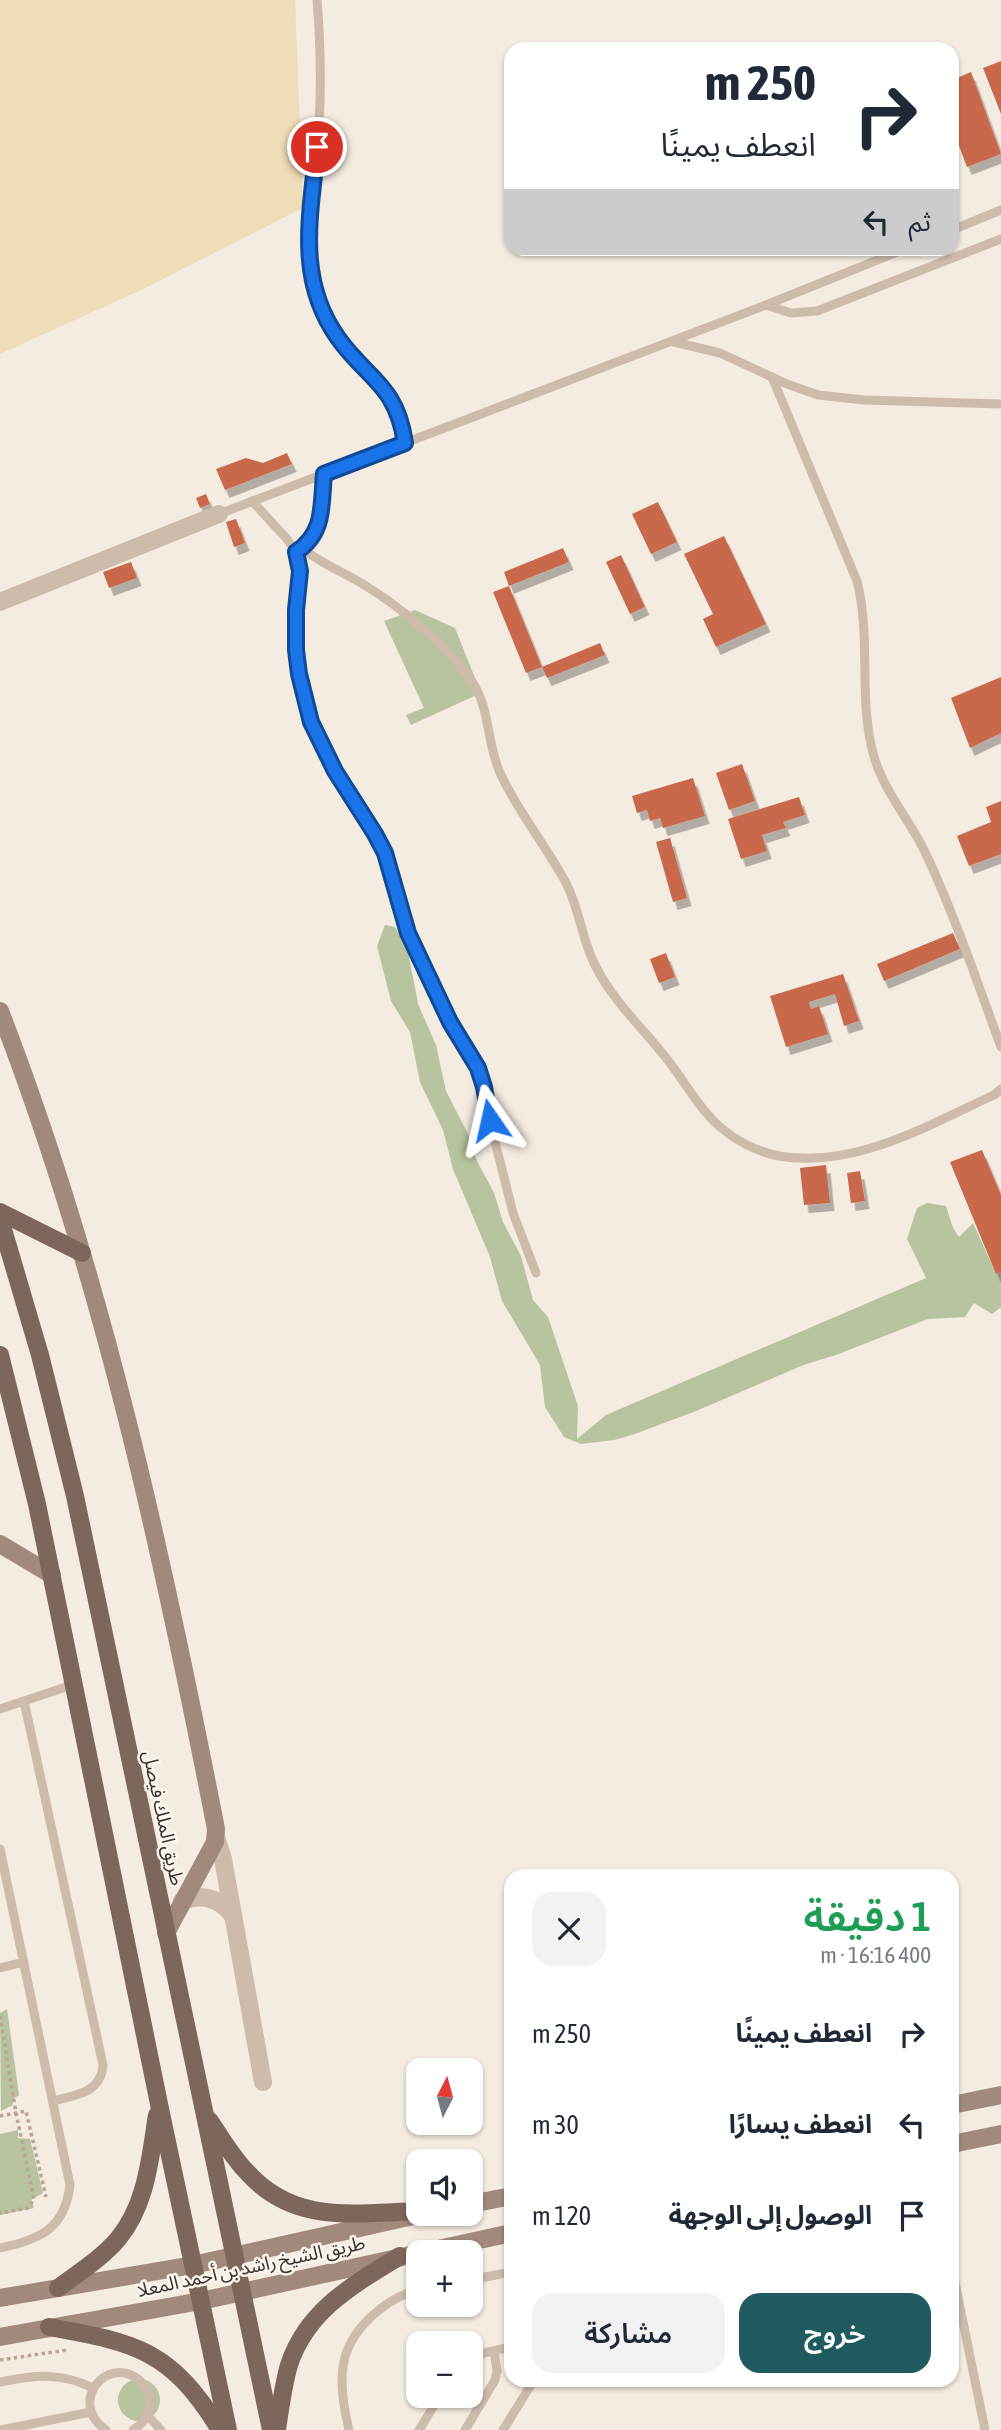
<!DOCTYPE html>
<html lang="ar">
<meta charset="utf-8">
<style>
:root{--surface:#fff;--page:#f2f2f3;--text:#1f2937;--muted:#747a83;--accent:#1f5a5e}
body{margin:0;font-family:"Asap Condensed","Noto Sans Arabic",sans-serif;background:var(--page);color:var(--text);direction:rtl;height:100vh;display:flex;flex-direction:column;font-size:26px;white-space:nowrap}
*{box-sizing:border-box;margin:0}
p{font-size:23px;color:var(--muted)}
.icon{flex:none;width:38px;height:38px;fill:none;stroke:currentColor;stroke-width:2;stroke-linecap:round;stroke-linejoin:round}
.map{position:relative;flex:1;overflow:hidden;direction:ltr}
.sheet{position:absolute;left:504px;top:1869px;width:455px;height:518px;display:flex;flex-direction:column;background:var(--surface);border-radius:21px;box-shadow:0 2px 5px #0004;direction:rtl}
.sheet>*{flex:none}
.banner{position:absolute;left:504px;top:42px;width:455px;height:214px;border-radius:21px;box-shadow:0 2px 5px #0004;direction:rtl;background:#fff;color:var(--text);overflow:hidden}
.needle{width:46px;rotate:6deg}
.buttons{position:absolute;left:406px;top:2058px;display:grid;gap:14px}
.buttons a{display:grid;place-items:center;width:77px;height:77px;border-radius:14px;background:var(--surface);box-shadow:0 2px 5px #0004;font-size:35px}
.pin{position:absolute;display:grid;place-items:center;width:60px;height:60px;color:#fff;margin:-30px;border:4px solid #fff;border-radius:50%;box-shadow:0 2px 7px #0007}
.me{position:absolute;width:77px;margin:-38px;rotate:349deg;stroke-linejoin:round;filter:drop-shadow(0 0 5px #0008)}
.turn{display:flex;align-items:center;gap:24px;height:147px;padding:0 28px;font-size:32px}
.turn .icon{width:91px;height:91px;stroke-width:2.5}
.turn b{display:block;font-size:49px;line-height:60px}
.then{display:flex;align-items:center;height:66px;padding:0 28px;background:#0003;gap:14px;font-size:26px}
.round{display:grid;place-items:center;flex:none;width:74px;height:74px;border-radius:21px;background:var(--page)}
.summary{display:flex;align-items:center;justify-content:space-between;height:119px;padding:0 28px}
h1{font-size:42px;font-weight:600;line-height:52px;color:#1e9e55}
.primary-button{display:flex;gap:14px;margin-top:auto;padding:14px 28px}
.primary-button a{flex:1;height:80px;border-radius:21px;background:var(--accent);color:#fff;font-size:28px;font-weight:600;line-height:80px;text-align:center}
.primary-button a+a{background:var(--page);color:var(--text)}
ul{padding:0;list-style:none}
li{display:flex;align-items:center;gap:21px;height:91px;padding:0 28px}
li div{flex:1}
li b{display:block;font-size:26px}
li em{font-style:normal}
.map>svg:first-child{display:block}
</style>
<div class="map">
<svg width="1001" height="2430" viewBox="0 0 1001 2430">
<defs>
<filter id="shadow"><feDropShadow dx="4.5" dy="8" stdDeviation="0" flood-color="#0004"/></filter>
</defs>
<rect width="100%" height="100%" fill="#f4ebe1"/>
<g fill="#b8c4a0">
<path d="M415,610L455,628L481,693L411,725L406,715L424,708L384,621Z"/>
<path d="M385,925L395,927L407,946L418,1004L436,1045L446,1091L467,1132L477,1161L494,1193L503,1222L521,1256L533,1300L548,1317L578,1406L577,1439L606,1415L926,1278L907,1239L917,1208L927,1203L946,1206L953,1228L959,1237L973,1223L996,1274L1001,1272V1307L992,1314L974,1303L965,1317L928,1319L836,1355L806,1364L696,1411L635,1434L614,1440L581,1444L564,1437L545,1407L540,1365L502,1301L490,1257L453,1169L443,1130L420,1082L410,1032L391,1001L377,946Z"/>
<path d="M7,2009L19,2095L13,2099V2105L1,2111L0,2013Z"/>
<path d="M18,2130V2138L30,2139L43,2193L31,2200L34,2208L0,2215V2134Z"/>
<circle cx="139" cy="2400" r="21"/>
</g>
<path fill="#efdcb8" d="M0,0H295L303,208L141,290L0,354Z"/>
<g fill="#c8694b" filter="url(#shadow)">
<path d="M1001,61V114L983,68Z"/>
<path d="M971,72L1001,154L967,167L952,127V80Z"/>
<path d="M287,453L292,464L225,490L216,469L246,458L263,463Z"/>
<path d="M206,494L210,504L200,508L196,498Z"/>
<path d="M658,502L677,542L651,554L632,514Z"/>
<path d="M236,519L245,543L234,547L226,522Z"/>
<path d="M724,536L766,624L716,647L703,619L713,614L684,554Z"/>
<path d="M563,548L569,562L509,586L542,667L526,673L493,592L509,586L504,572Z"/>
<path d="M621,555L645,607L630,614L606,562Z"/>
<path d="M131,562L137,578L109,588L103,572Z"/>
<path d="M600,643L605,655L547,678L542,667Z"/>
<path d="M1001,677V733L970,748L951,698Z"/>
<path d="M742,764L755,801L729,810L716,773Z"/>
<path d="M693,778L705,816L663,828L660,818L650,821L647,810L637,813L632,796Z"/>
<path d="M799,797L805,815L783,822L786,828L762,835L767,851L741,859L728,819Z"/>
<path d="M1001,801V854L969,866L957,836L991,822L986,807Z"/>
<path d="M670,838L687,898L673,902L656,842Z"/>
<path d="M953,933L960,949L884,981L877,964Z"/>
<path d="M666,953L675,977L659,983L650,959Z"/>
<path d="M843,974L859,1021L844,1026L835,994L809,1002L811,1009L819,1006L828,1034L786,1047L770,996Z"/>
<path d="M982,1150L1001,1195V1272L996,1274L950,1162Z"/>
<path d="M826,1165L830,1203L804,1205L800,1168Z"/>
<path d="M860,1171L865,1201L851,1203L847,1173Z"/>
</g>
<g fill="none" stroke-linecap="round" stroke-linejoin="round">
<g stroke="#b9a596" stroke-width="3.5" stroke-dasharray="3.5 3.5" stroke-linecap="butt">
<path d="M0,2016L16,2113L34,2199L28,2208L0,2213"/>
<path d="M0,2116L26,2111L46,2197"/>
<path d="M0,2360L67,2350"/>
</g>
<g stroke="#cdbbac" stroke-width="9">
<path d="M317,0C321,49 322,99 317,149C313,195 302,239 314,286C319,305 326,322 338,338C369,380 396,385 405,443"/>
<path d="M952,230L1001,210"/>
<path d="M766,305L791,313L817,311L1001,239"/>
<path d="M674,342L720,353L787,384L818,395L864,400L1001,404"/>
<path d="M772,377L857,581C872,640 857,702 875,760C886,794 911,822 926,854C955,916 977,982 1001,1047"/>
<path d="M252,501L287,539L296,552L300,571L296,610V650L299,675L311,722L335,771L375,833L385,853L408,933L450,1022L478,1068L484,1087L493,1134L513,1213L536,1273"/>
<path d="M219,514L766,305L907,248"/>
<path d="M302,548C320,563 341,571 361,583C397,604 447,645 471,680C491,708 486,744 501,775C519,813 546,846 566,883C580,910 582,941 596,967C615,1004 646,1031 670,1063C686,1084 699,1108 719,1126C735,1140 757,1152 779,1156C855,1169 928,1125 994,1095L1001,1089"/>
<path d="M298,551C325,534 321,503 324,474"/>
<path d="M24,1701L103,2065C101,2093 76,2095 53,2101"/>
<path d="M0,1709L75,1684"/>
<path d="M0,1849L70,2185C65,2229 39,2240 0,2248"/>
<path d="M0,1968L24,1962"/>
<path d="M952,2268L985,2430"/>
<path d="M471,2280L511,2272"/>
<path d="M471,2356L511,2347"/>
<path d="M0,2382C34,2375 61,2372 93,2388"/>
<path d="M147,2415L161,2430"/>
<path d="M1,2430L91,2412"/>
<path d="M106,2430C68,2404 105,2355 138,2379C145,2385 150,2394 150,2404C149,2415 143,2424 133,2430"/>
<path d="M349,2430C337,2380 336,2344 379,2310C390,2301 404,2293 418,2290"/>
<path d="M419,2430L440,2396"/>
<path d="M465,2430L495,2380L497,2371L494,2351"/>
<path d="M503,2430L534,2380"/>
</g>
<g stroke="#cdbbac" stroke-width="18">
<path d="M0,602L219,514"/>
<path d="M216,1837L223,1859L263,2082"/>
<path d="M182,1901C203,1893 220,1898 233,1916"/>
</g>
<g stroke="#a18a7d" stroke-width="18">
<path d="M0,1011C102,1275 162,1552 216,1829L215,1842L166,1933"/>
<path d="M0,1544L52,1575"/>
<path d="M952,2105L1001,2095"/>
<path d="M952,2144L1001,2134"/>
<path d="M471,2204L511,2196"/>
<path d="M0,2298L193,2265L413,2216"/>
<path d="M0,2337L201,2301L511,2233"/>
</g>
<g stroke="#7d675c" stroke-width="18">
<path d="M0,1212L82,1253"/>
<path d="M0,1219L40,1355L75,1496L271,2430"/>
<path d="M0,1355L37,1504L159,2104L228,2430"/>
<path d="M209,2120C221,2137 232,2157 247,2172C294,2225 355,2213 418,2211"/>
<path d="M58,2288C78,2273 102,2258 118,2239C147,2204 150,2158 157,2115"/>
<path d="M49,2327C137,2343 171,2350 220,2430"/>
<path d="M277,2430C280,2409 283,2386 289,2365C307,2310 353,2285 400,2256"/>
</g>
</g>
<g fill="none" stroke-linecap="round" stroke-linejoin="round">
<defs>
<path id="route" d="M317,147C311,213 295,278 338,338C368,380 396,384 405,443L324,474C321,506 325,533 296,552L300,571L296,610V650L299,674L311,722L335,771L375,834L385,853L408,933L450,1022L478,1068L484,1087L490,1120"/>
</defs>
<use href="#route" stroke="#114b97" stroke-width="18"/>
<use href="#route" stroke="#1a73e8" stroke-width="12"/>
</g>
<g text-anchor="middle" stroke-width="5" stroke-linejoin="round" paint-order="stroke">
<g font-size="19" fill="#3b302b" stroke="#fbf5ee">
<text transform="translate(164 1818) rotate(78)" y="7">طريق الملك فيصل</text>
<text transform="translate(251 2266) rotate(-12)" y="7">طريق الشيخ راشد بن أحمد المعلا</text>
</g>
</g>
</svg>
<div class="buttons">
<a><svg class="needle" viewBox="-14 -14 28 28"><path d="M0-13l5 13h-10z" fill="#e53935"/><path d="M0 13l5-13h-10z" fill="#747a83"/></svg></a>
<a><svg class="icon" aria-label="sound" viewBox="0 0 24 24"><path d="M4 9h4l5-4v14l-5-4H4zM17 9q2 3 0 6"/></svg></a>
<a>+</a>
<a>−</a>
</div>
<div class="pin" style="left:317px;top:147px;background:#d93025"><svg class="icon" aria-label="arrive" viewBox="0 0 24 24"><path d="M6 21V4h12l-3 4 3 4H6"/></svg></div>
<svg class="me" style="left:490px;top:1120px" viewBox="-20 -20 40 40"><path d="M0-17L14 15 0 8-14 15z" fill="#1a73e8" stroke="#fff" stroke-width="4"/></svg>
<div class="banner">
<div class="turn"><svg class="icon" aria-label="right" viewBox="0 0 24 24"><path d="M7 20v-9h11M14 6l5 5-5 5"/></svg><div><b>250 m</b>انعطف يمينًا</div></div>
<div class="then">ثم<svg class="icon" aria-label="left" viewBox="0 0 24 24"><path d="M17 20v-9H6M10 6l-5 5 5 5"/></svg></div>
</div>
<section class="sheet">
<div class="summary"><div><h1>1 دقيقة</h1><p>400 m · 16:16</p></div><a class="round"><svg class="icon" aria-label="close" viewBox="0 0 24 24"><path d="M6 6l12 12M18 6L6 18"/></svg></a></div>
<ul>
<li><svg class="icon" aria-label="right" viewBox="0 0 24 24"><path d="M7 20v-9h11M14 6l5 5-5 5"/></svg><div><b>انعطف يمينًا</b></div><em>250 m</em></li>
<li><svg class="icon" aria-label="left" viewBox="0 0 24 24"><path d="M17 20v-9H6M10 6l-5 5 5 5"/></svg><div><b>انعطف يسارًا</b></div><em>30 m</em></li>
<li><svg class="icon" aria-label="arrive" viewBox="0 0 24 24"><path d="M6 21V4h12l-3 4 3 4H6"/></svg><div><b>الوصول إلى الوجهة</b></div><em>120 m</em></li>
</ul>
<div class="primary-button"><a>خروج</a><a>مشاركة</a></div>
</section>
</div>
